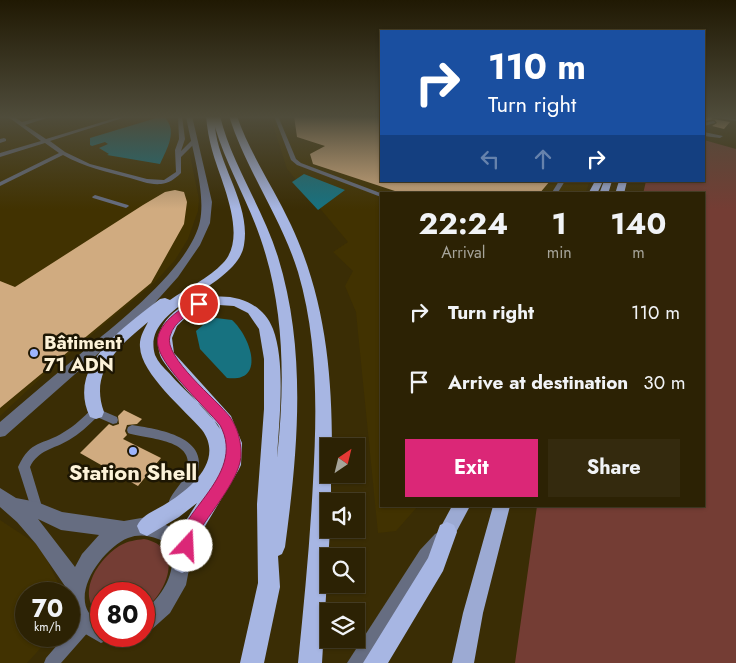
<!DOCTYPE html>
<meta charset="utf-8">
<style>
:root{--surface:#2c2204;--page:#342a0e;--text:#f1f3f6;--muted:#a6a49a;--line:#483f26;--accent:#db2777}
body{margin:0;font-family:Jost,sans-serif;background:var(--page);color:var(--text);height:100vh;display:flex;flex-direction:column;font-size:19px;white-space:nowrap}
*{box-sizing:border-box;margin:0}
p{font-size:16px;color:var(--muted)}
.icon{flex:none;width:28px;height:28px;fill:none;stroke:currentColor;stroke-width:2;stroke-linecap:round;stroke-linejoin:round}
.map{position:relative;flex:1;overflow:hidden}
.panel{position:absolute;left:380px;top:192px;width:325px;height:315px;display:flex;flex-direction:column;background:var(--surface);border-radius:0px;box-shadow:0 1px 4px #0004,0 0 0 1px var(--line)}
.panel>*{flex:none}
.guide{position:absolute;left:380px;top:30px;width:325px;height:152px;border-radius:0px;box-shadow:0 1px 4px #0004,0 0 0 1px var(--line);background:#1a4fa0;color:#fff;overflow:hidden}
.needle{width:32px;rotate:35deg}
.controls{position:absolute;left:320px;top:438px;display:grid;gap:10px}
.controls a{display:grid;place-items:center;width:45px;height:45px;border-radius:0px;background:var(--surface);box-shadow:0 1px 4px #0004,0 0 0 1px var(--line);font-size:25px}
.speed{position:absolute;left:15px;top:582px;display:flex;gap:10px;font-size:25px;font-weight:700;text-align:center}
.speed>*{display:grid;place-content:center;width:65px;height:65px;border-radius:50%;background:var(--surface);box-shadow:0 1px 4px #0004,0 0 0 1px var(--line);line-height:1}
.speed small{font-size:12px;font-weight:400}
.speed .limit{border:8px solid #d22;background:#fff;color:#111}
.pin{position:absolute;display:grid;place-items:center;width:42px;height:42px;color:#fff;margin:-21px;border:2px solid #fff;border-radius:50%;box-shadow:0 1px 5px #0007}
.me{position:absolute;width:55px;margin:-28px;rotate:20deg;stroke-linejoin:round;filter:drop-shadow(0 0 4px #0008)}
.turn{display:flex;align-items:center;gap:18px;height:105px;padding:0 25px;font-size:22px}
.turn .icon{width:65px;height:65px;stroke-width:2.5}
.turn b{display:block;font-size:35px;line-height:42px}
.lanes{display:flex;align-items:center;height:48px;padding:0 25px;background:#0003;justify-content:center;gap:25px;direction:ltr}
.lanes .off{opacity:.35}
.eta{display:flex;justify-content:space-evenly;align-items:center;height:85px;text-align:center}
.eta b{font-size:30px;font-weight:700;line-height:35px}
.cta{display:flex;gap:10px;margin-top:auto;padding:10px 25px}
.cta a{flex:1;height:58px;border-radius:0px;background:var(--accent);color:#fff;font-size:20px;font-weight:700;line-height:58px;text-align:center}
.cta a+a{background:var(--page);color:var(--text)}
ul{padding:0;list-style:none}
li{display:flex;align-items:center;gap:15px;height:70px;padding:0 25px}
li div{flex:1}
li b{display:block;font-size:19px}
li em{font-style:normal}
.map>svg:first-child{display:block}
</style>
<div class="map">
<svg width="736" height="663" viewBox="0 0 736 663">
<rect width="100%" height="100%" fill="#3a2d05"/>
<g fill="#413201">
<path d="M0,116H182L199,199L198,211L188,239L175,260L155,282L44,375L0,416Z"/>
<path d="M270,116H381V181H590L585,194H381V506H418L396,531L378,533L356,312L345,286L353,271L333,252L348,242L287,169Z"/>
<path d="M0,520L41,547L58,583L56,594H26V636H48L47,641L27,663H0Z"/>
</g>
<g fill="#743d34">
<path d="M704,140L736,149V663H515L537,506H704V194H643L646,181H704Z"/>
<path d="M144,539C185,547 168,592 144,610V594H101V616C74,596 98,558 121,545C128,541 136,540 144,539Z"/>
</g>
<g fill="#177280">
<path d="M163,116C179,129 167,149 160,164L107,155L109,154L99,148L108,144L105,142L92,146L90,145V138Z"/>
<path d="M304,174L345,190L318,210L292,182Z"/>
<path d="M216,318L232,320C250,336 267,383 227,378L200,349L196,331L209,320Z"/>
</g>
<g fill="#d0ab80">
<path d="M294,116H381V181H550L539,194H404L313,164L310,154L325,146L297,137Z"/>
<path d="M704,116H709L713,119L730,122L724,129L712,126L717,123L714,119L704,121Z"/>
<path d="M175,190L184,192L187,202L184,224L151,283L0,408V281L15,287L143,205L165,192Z"/>
<path d="M124,410L142,419L137,424L127,425L125,431L127,435L123,439L161,458L138,486L80,453L109,424L113,426L119,424L118,416Z"/>
</g>
<g fill="none" stroke-linecap="round" stroke-linejoin="round">
<g fill="#666d81" fill-rule="evenodd">
<path d="M7,116H12L22,122L45,116H53L25,125L46,139L122,116H129L50,141L65,152L90,164L147,179L164,180L176,172L175,150L179,139L178,116H182L185,139L181,151L191,141L196,142L181,157V173C175,179 169,183 161,184C150,185 140,181 130,178C107,172 84,167 63,155L0,186V182L59,153L45,143L0,157V153L41,141Z"/>
<path d="M274,116H278L296,159L301,163L383,194H381V197L297,165L291,160Z"/>
<path d="M711,116L736,119V121L713,117Z"/>
<path d="M713,121L715,122V123L704,126V123Z"/>
<path d="M704,132L723,136L720,138L704,136Z"/>
<path d="M4,138L6,139V141L0,143V139Z"/>
<path d="M559,181H565L557,194H551Z"/>
<path d="M95,195L128,205L129,206L126,208L93,198L92,197Z"/>
<path d="M96,408L117,417L118,420L117,423L113,424L97,417C88,426 79,434 69,440C54,449 38,450 30,467L43,510L41,514L37,516L33,514L18,467C31,439 42,446 64,432C75,426 83,417 92,409Z"/>
<path d="M132,425C163,430 216,438 194,483C189,491 184,503 175,507L171,505L169,501C173,491 182,484 186,474C199,438 148,440 128,433L127,430L128,427Z"/>
<path d="M85,618L90,620L92,625L90,630L61,663H44L46,658L65,636H69V632L80,620Z"/>
</g>
<g fill="#666d81" fill-rule="evenodd">
<path d="M186,116H192L212,202L210,223L200,245L178,277L152,306L5,436L0,437V422C28,398 56,374 85,350C119,322 191,266 200,221C206,192 191,146 186,116Z"/>
<path d="M0,488L16,498L37,502L62,512L124,521L147,517L180,531L187,545L191,559L186,585L170,613L151,630L144,633V611C159,598 173,580 172,558C172,548 168,542 158,539C148,535 138,534 128,538C105,547 73,589 89,613C91,617 97,619 101,621V636H110L108,640L101,643L75,628L69,612L67,589L36,544L17,522L0,507ZM38,519L61,530L99,535L82,554L75,567Z"/>
</g>
<path fill="#666d81" fill-rule="evenodd" d="M441,531L447,534L450,540L370,663H347L420,550L435,534Z"/>
<g fill="#9caad3" fill-rule="evenodd">
<path d="M595,181H603L597,194H588Z"/>
<path d="M604,181H612L608,194H599Z"/>
<path d="M619,181H627L624,194H615Z"/>
<path d="M452,506H470L453,538L447,541L441,538L438,532Z"/>
<path d="M493,506H510L483,613L474,663H452L463,613Z"/>
</g>
<g fill="#a7b6e3" fill-rule="evenodd">
<path d="M206,116H220C232,165 263,208 278,257C307,351 298,450 285,547L282,554L278,556L280,587L264,663H240L258,583L257,504L264,409V359L259,329L248,313L234,306L219,305L203,307L188,315L177,326L172,338L174,353L231,416L242,443L241,465L238,471L201,533L189,570L182,573L175,570L172,563L185,522L197,503L179,517L147,536L140,533L137,526C142,515 154,511 164,505C189,490 225,461 202,430C185,410 141,374 140,347C139,338 144,330 148,322C119,346 89,371 104,412L102,417L96,419L90,417C65,365 126,326 160,299L165,298L170,300C187,288 209,278 223,263C249,236 220,180 212,150C209,139 207,128 206,116ZM215,127C226,165 247,199 260,237C285,308 285,384 277,458C279,422 286,363 273,329C250,270 143,299 160,355C163,366 208,413 218,425L220,429C207,408 185,392 169,373C163,367 158,362 155,355C140,305 237,289 244,245C251,205 219,167 215,127Z"/>
<path d="M229,116H237C250,154 274,188 291,225C324,295 332,369 332,446H329V474H331V501H329L330,529L322,663H298C304,603 310,542 313,482C317,411 318,340 298,272C281,217 246,170 229,116Z"/>
<path d="M447,522L454,525L457,532L443,571L388,663H363L428,558L440,525Z"/>
</g>
</g>
<linearGradient id="sky" x2="0" y2="1"><stop stop-color="#201903"/><stop offset="0.56" stop-color="#4f4c3b"/><stop offset="1" stop-color="#4f4c3b" stop-opacity="0"/></linearGradient>
<rect width="736" height="209" fill="url(#sky)"/>
<path fill="#db2777" stroke="#8e194d" d="M199,301L205,304L203,307C189,314 175,320 170,336C163,357 217,400 230,417C237,427 241,440 241,453C242,476 212,510 200,530C197,537 196,545 193,552L187,554L181,552C167,517 249,478 220,425C205,407 162,367 158,346C153,326 183,305 199,301Z"/>
<g fill="#9db4fd" stroke="#1d1603" stroke-width="2">
<circle cx="34" cy="353" r="5"/>
<circle cx="133" cy="451" r="5"/>
</g>
<g text-anchor="middle" stroke-width="5" stroke-linejoin="round" paint-order="stroke">
<g font-size="19" font-weight="bold" fill="#fdf3d9" stroke="#1d1603" text-anchor="start">
<text x="44" y="349">Bâtiment<tspan x="44" dy="22">71 ADN</tspan></text>
</g>
<g font-size="22" font-weight="bold" fill="#fdf3d9" stroke="#1d1603">
<text x="133" y="480">Station Shell</text>
</g>
</g>
</svg>
<div class="controls">
<a><svg class="needle" viewBox="-14 -14 28 28"><path d="M0-13l5 13h-10z" fill="#e53935"/><path d="M0 13l5-13h-10z" fill="#a6a49a"/></svg></a>
<a><svg class="icon" aria-label="sound" viewBox="0 0 24 24"><path d="M4 9h4l5-4v14l-5-4H4zM17 9q2 3 0 6"/></svg></a>
<a><svg class="icon" aria-label="search" viewBox="0 0 24 24"><circle cx="10" cy="10" r="6"/><path d="M15 15l6 6"/></svg></a>
<a><svg class="icon" aria-label="layers" viewBox="0 0 24 24"><path d="M12 4l9 5-9 5-9-5zM3 14l9 5 9-5"/></svg></a>
</div>
<div class="speed"><div>70<small>km/h</small></div><div class="limit">80</div></div>
<div class="pin" style="left:199px;top:304px;background:#d93025"><svg class="icon" aria-label="arrive" viewBox="0 0 24 24"><path d="M6 21V4h12l-3 4 3 4H6"/></svg></div>
<svg class="me" style="left:187px;top:546px" viewBox="-20 -20 40 40"><circle r="19" fill="#fff"/><path d="M0-13L10 11 0 6-10 11z" fill="#db2777"/></svg>
<div class="guide">
<div class="turn"><svg class="icon" aria-label="right" viewBox="0 0 24 24"><path d="M7 20v-9h11M14 6l5 5-5 5"/></svg><div><b>110 m</b>Turn right</div></div>
<div class="lanes"><svg class="icon off" aria-label="left" viewBox="0 0 24 24"><path d="M17 20v-9H6M10 6l-5 5 5 5"/></svg><svg class="icon off" aria-label="ahead" viewBox="0 0 24 24"><path d="M12 20V5M6 11l6-6 6 6"/></svg><svg class="icon" aria-label="right" viewBox="0 0 24 24"><path d="M7 20v-9h11M14 6l5 5-5 5"/></svg></div>
</div>
<section class="panel">
<div class="eta">
<div><b>22:24</b><p>Arrival</p></div>
<div><b>1</b><p>min</p></div>
<div><b>140</b><p>m</p></div>
</div>
<ul>
<li><svg class="icon" aria-label="right" viewBox="0 0 24 24"><path d="M7 20v-9h11M14 6l5 5-5 5"/></svg><div><b>Turn right</b></div><em>110 m</em></li>
<li><svg class="icon" aria-label="arrive" viewBox="0 0 24 24"><path d="M6 21V4h12l-3 4 3 4H6"/></svg><div><b>Arrive at destination</b></div><em>30 m</em></li>
</ul>
<div class="cta"><a>Exit</a><a>Share</a></div>
</section>
</div>
